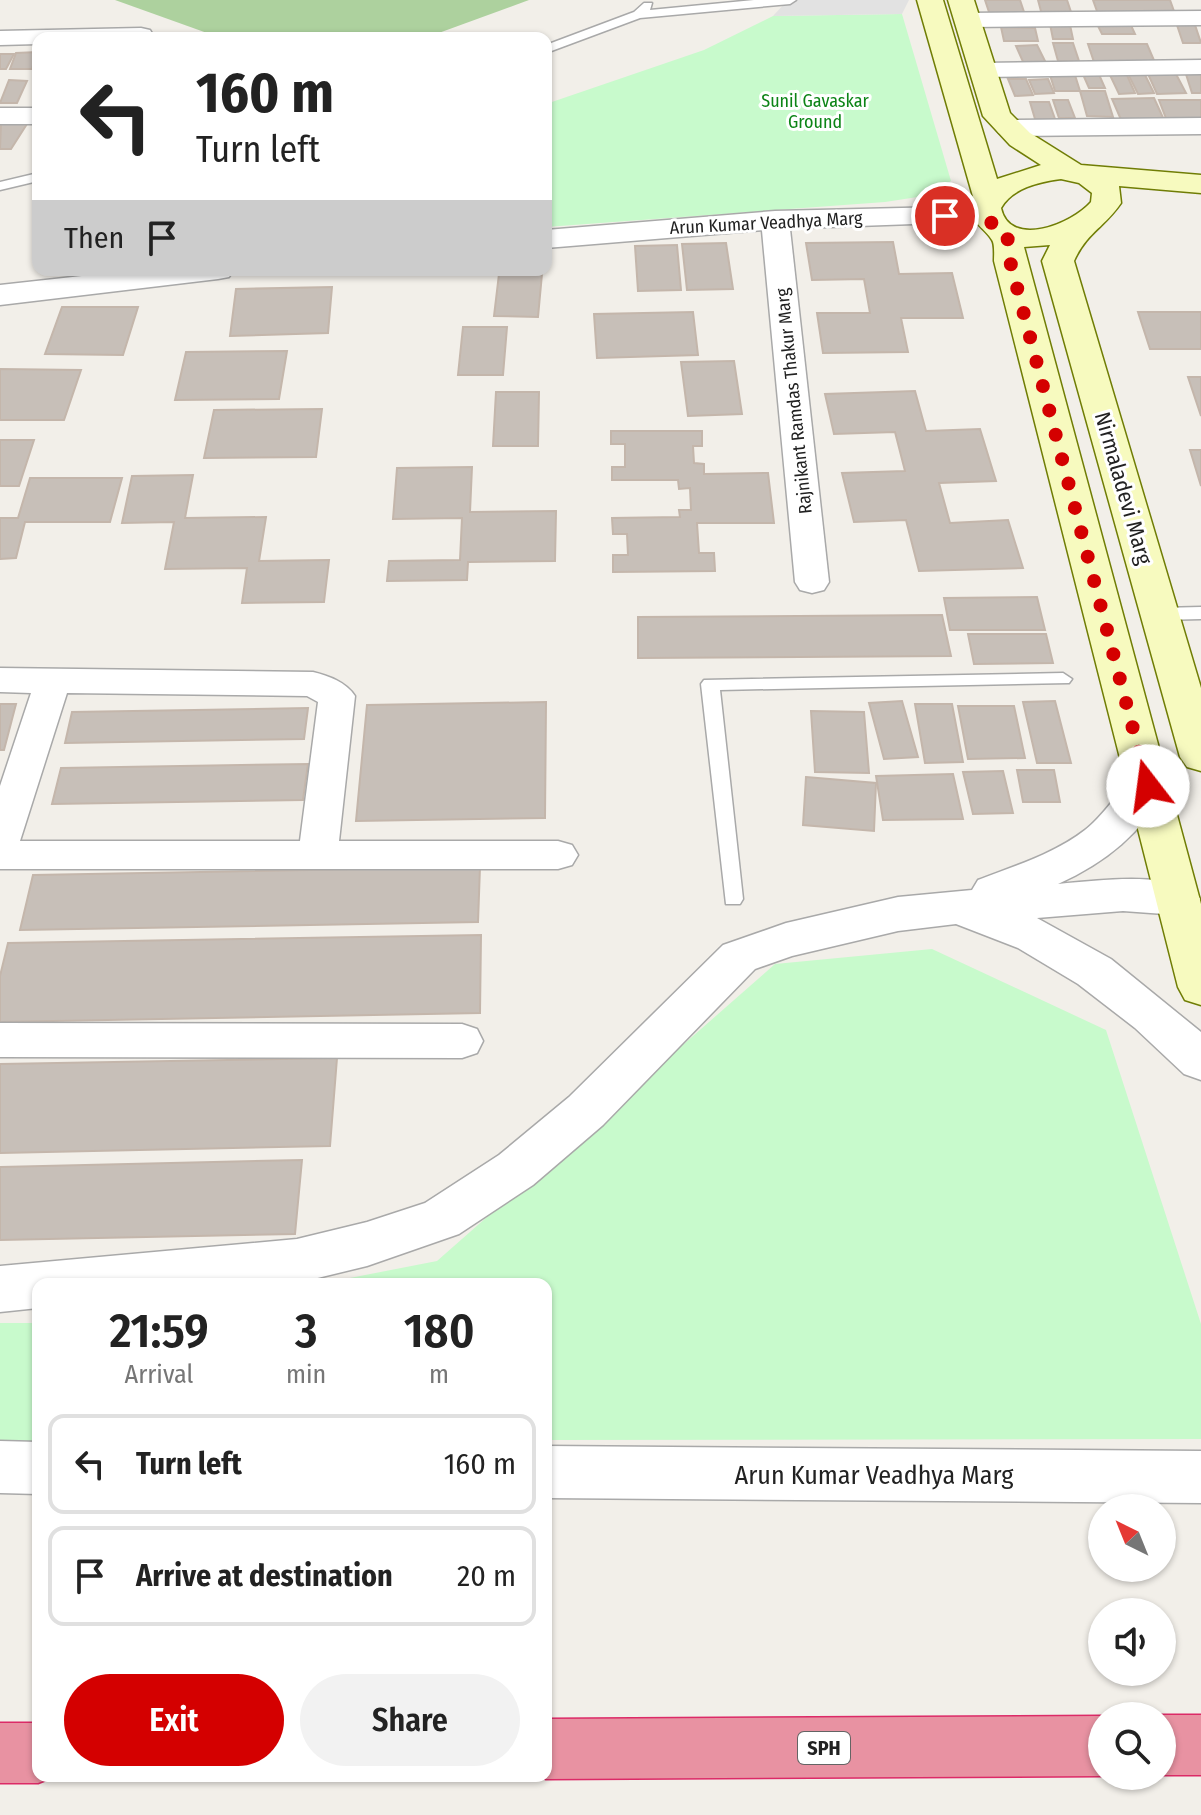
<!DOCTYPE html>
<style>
:root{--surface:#fff;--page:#f2f2f2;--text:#222;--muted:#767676;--line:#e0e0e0;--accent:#d40000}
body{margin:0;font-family:"Fira Sans Condensed",sans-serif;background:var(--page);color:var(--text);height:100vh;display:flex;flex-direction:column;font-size:30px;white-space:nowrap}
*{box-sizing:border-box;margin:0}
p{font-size:26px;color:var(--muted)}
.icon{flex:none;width:44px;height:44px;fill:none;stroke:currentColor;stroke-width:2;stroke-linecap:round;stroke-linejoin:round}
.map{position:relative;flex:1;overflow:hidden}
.panel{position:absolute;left:32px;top:1278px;width:520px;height:504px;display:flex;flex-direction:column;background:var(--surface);border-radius:16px;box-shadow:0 2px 6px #0004}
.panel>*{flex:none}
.banner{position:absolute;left:32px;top:32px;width:520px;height:244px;border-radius:16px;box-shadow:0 2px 6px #0004;background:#fff;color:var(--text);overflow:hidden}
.needle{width:52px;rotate:317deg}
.tools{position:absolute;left:1088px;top:1494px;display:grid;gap:16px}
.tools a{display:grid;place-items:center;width:88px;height:88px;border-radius:50%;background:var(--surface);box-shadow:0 2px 6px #0004;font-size:40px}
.pin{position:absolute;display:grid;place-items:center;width:68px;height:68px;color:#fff;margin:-34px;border:4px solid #fff;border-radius:50%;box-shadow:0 2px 8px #0007}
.me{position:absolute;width:88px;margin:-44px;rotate:345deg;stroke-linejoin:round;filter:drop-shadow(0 0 6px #0008)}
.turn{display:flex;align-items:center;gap:28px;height:168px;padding:0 32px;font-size:36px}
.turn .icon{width:104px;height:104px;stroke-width:2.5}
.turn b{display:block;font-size:56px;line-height:68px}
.then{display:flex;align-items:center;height:76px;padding:0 32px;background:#0003;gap:16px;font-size:30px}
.eta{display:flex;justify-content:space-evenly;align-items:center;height:136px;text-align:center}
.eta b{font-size:48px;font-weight:600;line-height:56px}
.action{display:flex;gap:16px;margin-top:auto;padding:16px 32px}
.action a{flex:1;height:92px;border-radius:48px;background:var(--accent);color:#fff;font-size:32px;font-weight:600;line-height:92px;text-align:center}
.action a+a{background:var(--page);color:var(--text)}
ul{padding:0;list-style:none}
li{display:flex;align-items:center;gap:24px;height:100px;margin:0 16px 12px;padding:0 16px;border:4px solid var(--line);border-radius:16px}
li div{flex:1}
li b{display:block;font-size:30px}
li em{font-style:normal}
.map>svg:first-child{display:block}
</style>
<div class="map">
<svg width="1201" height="1815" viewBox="0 0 1201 1815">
<rect width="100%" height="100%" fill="#f2efe9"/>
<path fill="#add19e" d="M115,0H529L425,38H221Z"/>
<g fill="#c8facc">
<path d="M902,14L951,181L924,196L885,202L546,227V104L704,50L773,16Z"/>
<path d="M932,949L1106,1030L1201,1324V1439L546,1440V1284H319L437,1261L775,964Z"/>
<rect x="0" y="1323" width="38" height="118"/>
</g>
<path fill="#e2e2e2" d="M788,0H909L902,14L773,16Z"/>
<g fill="#c7bfb8" stroke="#c4b6ab" stroke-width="2">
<path d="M985,0H1020L1025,15H990Z"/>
<path d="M1038,0H1067L1072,15H1042Z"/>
<path d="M1093,0H1170L1175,14H1098Z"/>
<path d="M1128,19L1135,34H1102L1095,20Z"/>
<path d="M1050,24L1070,25L1073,39H1053Z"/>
<path d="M1177,25H1195L1201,43H1183Z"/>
<path d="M1001,27L1035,28L1038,41H1004Z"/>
<path d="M277,34L276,38H184L185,36Z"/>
<path d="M1053,43H1073L1079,61H1058Z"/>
<path d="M1088,44H1147L1156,65H1095Z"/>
<path d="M1037,45L1046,63L1024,64L1016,46Z"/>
<path d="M37,52L32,69H10L16,53Z"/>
<path d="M0,54H14L6,69H0Z"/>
<path d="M1081,70H1097L1105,88H1089Z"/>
<path d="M1185,71L1201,72V93H1192Z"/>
<path d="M1049,72H1074L1080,91H1055Z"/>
<path d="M1109,73H1126L1135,93L1119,94Z"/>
<path d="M1144,73L1154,93L1138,94L1128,74Z"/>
<path d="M1148,74H1176L1186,93L1157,94Z"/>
<path d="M1008,79H1026L1033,95L1015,96Z"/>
<path d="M1048,79L1054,93L1035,94L1029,80Z"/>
<path d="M9,80L27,81L17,103H0Z"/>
<path d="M1080,91H1105L1113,117L1087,116Z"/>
<path d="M1154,98L1165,122H1122L1112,99Z"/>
<path d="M1053,100H1068L1075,118H1059Z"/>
<path d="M1159,100H1201V121H1167Z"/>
<path d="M1030,102H1049L1055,119H1035Z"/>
<path d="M1,123L27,124L11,149H0Z"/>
<path d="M893,242L899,274L952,273L963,318H901L908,352L823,353L817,313H870L864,279L812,280L806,243Z"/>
<path d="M726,243L733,289L687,290L682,244Z"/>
<path d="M677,245L681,290L638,291L635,246Z"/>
<path d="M499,274H542L538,317L494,316Z"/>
<path d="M332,287L328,333L230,336L236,289Z"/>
<path d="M62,307H138L123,355L45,354Z"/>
<path d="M693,312L698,355L597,358L594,314Z"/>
<path d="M1138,312H1201V349H1150Z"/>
<path d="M463,327H507L503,375H458Z"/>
<path d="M287,351L279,399L175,400L186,352Z"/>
<path d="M734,361L742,414L688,416L681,362Z"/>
<path d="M0,369L81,370L64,420H0Z"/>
<path d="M1188,377H1201V416Z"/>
<path d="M915,391L926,431L980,429L996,481L939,483L950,523L1008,520L1023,568L919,571L906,520L854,522L842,473L905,471L895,432L834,434L825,394Z"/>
<path d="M496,392H539L538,446H493Z"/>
<path d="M322,409L316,457L204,458L214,410Z"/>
<path d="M611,431H702V446H693L694,463L704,464V474L768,473L774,523H697L699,553H714L715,571L613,572V555H628L627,534H613L612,518L680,517L679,510H691L690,488L679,489L678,480H612V467H625V444H611Z"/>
<path d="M0,440H34L19,486H0Z"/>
<path d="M1190,450H1201V486Z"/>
<path d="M472,467L470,512L556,511L555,561L468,562L467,580L387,581L389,561L460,560L462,518L393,519L397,468Z"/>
<path d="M193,475L185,518L266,517L259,561L329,560L324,602L242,603L247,568L165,569L174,522L122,523L132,476Z"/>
<path d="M30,478H122L110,522H25L16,558L0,559V518H18Z"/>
<path d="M1037,597L1045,630H950L944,598Z"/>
<path d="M942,615L951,656L638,658V617Z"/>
<path d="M968,634H1046L1053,663L974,664Z"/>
<path d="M902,701L918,757L884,759L869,703Z"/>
<path d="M1055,701L1071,763H1037L1023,702Z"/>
<path d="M546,702L545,818L356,821L367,705Z"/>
<path d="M0,704H16L4,750H0Z"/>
<path d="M915,704H952L963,762L925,763Z"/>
<path d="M958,706H1014L1025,758L968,759Z"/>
<path d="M308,708L304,739L65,743L72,712Z"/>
<path d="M811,711L864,712L869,773L815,772Z"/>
<path d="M308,764L303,800L52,804L61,768Z"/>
<path d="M1017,770H1054L1060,802H1023Z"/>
<path d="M1003,771L1013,813L973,814L963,772Z"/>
<path d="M953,774L963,819L883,820L876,776Z"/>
<path d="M806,777L876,783L874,831L803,825Z"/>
<path d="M480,867L478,922L20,930L33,875Z"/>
<path d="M481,935L480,1013L0,1022V976L8,943Z"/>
<path d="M337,1058L330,1146L0,1153V1064Z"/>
<path d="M302,1160L295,1234L0,1240V1167Z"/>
</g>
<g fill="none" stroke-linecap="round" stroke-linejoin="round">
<defs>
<g id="service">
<path d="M754,0H796L790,4L640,18L546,53V45L634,12L644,3H652L650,10Z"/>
<path d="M38,173V181L0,190V182Z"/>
<path d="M1201,607V619L1160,620L1151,614L1160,608Z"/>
<path d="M1063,673L1072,679L1069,683L720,690L743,899L740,904H726L701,684L704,680Z"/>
</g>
<g id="minor">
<path d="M1201,11V25L968,27L960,25L956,20L960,15L968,13Z"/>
<path d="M141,28L150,30L153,35L151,38H38V44L0,45V31Z"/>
<path d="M1201,60V74L983,77L974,75L971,70L974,65L983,63Z"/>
<rect x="0" y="108" width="38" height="16"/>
<path d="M1201,118V134L1008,136L999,133L995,128L999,123L1008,120Z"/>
<path d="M775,212L785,214L789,220L829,582L824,590L812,593L800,590L795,582L761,220L765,214Z"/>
<path d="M0,668L313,672C329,676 346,682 355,696L339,841H558L572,845L578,855L572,865L558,869H0V786L31,693L0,692ZM67,693L307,696L318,702L300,841H20Z"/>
<path d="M0,1023L462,1024L477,1029L483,1041L477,1053L462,1058L0,1057Z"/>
</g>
<g id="tertiary">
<path d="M986,206L997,209L1001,215L997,221L775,229L546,248V230L775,211Z"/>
<path d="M136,270H234L229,277L218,279L0,305V285Z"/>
<path d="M1148,771L1163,776L1169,786C1141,833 1107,862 1058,884C1102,880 1150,874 1193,887L1200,899L1193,911L1178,915L1123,911L1037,918L1111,959L1201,1032V1080L1184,1074L1135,1028L1078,984L1018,948L956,924L898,931L792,956L755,969L603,1125L533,1185L459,1234L367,1266L297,1283L38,1284V1308L0,1312V1266L297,1239L367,1222L425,1203L499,1155L569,1097L723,945L786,923L898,897L972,890L978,880C1014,866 1054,854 1085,830C1108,813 1124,778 1148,771Z"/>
<path d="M0,1441L38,1442V1494L0,1493Z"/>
<path d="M546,1446L1201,1451V1503L546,1498Z"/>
</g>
<path id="secondary" d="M917,0H943L997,179L1041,165L1010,145L983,116L948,0H974L1010,113L1030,133L1081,165L1201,175V193L1119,186L1121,203C1104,228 1087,232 1074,261L1201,688V771L1187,767L1180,757L1042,261L1050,245L1024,247L1201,904V1005L1185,1000L1178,987L994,261C994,256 995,244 992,240C984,226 965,221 974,200ZM1061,179L1079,183L1092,193L1091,202C1072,224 1010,249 1001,208C1012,188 1039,182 1061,179Z"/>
<g id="motorway">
<path d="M1162,1715H1201V1775H1162V1716H1159Z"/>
<path d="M1102,1716V1776L546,1779L538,1776H546V1719Z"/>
<path d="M0,1723H38V1776H56L38,1783H0Z"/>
</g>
</defs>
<use href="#service" stroke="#a9a9a9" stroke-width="3"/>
<use href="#minor" stroke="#a9a9a9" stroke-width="3"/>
<use href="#tertiary" stroke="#a9a9a9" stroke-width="3"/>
<use href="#secondary" stroke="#707d05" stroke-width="3"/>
<use href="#motorway" stroke="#dc2a67" stroke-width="3"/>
<use href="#service" fill="#fff" fill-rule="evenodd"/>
<use href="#minor" fill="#fff" fill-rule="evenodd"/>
<use href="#tertiary" fill="#fff" fill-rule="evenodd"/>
<use href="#secondary" fill="#f7fabf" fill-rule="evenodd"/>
<use href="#motorway" fill="#e892a2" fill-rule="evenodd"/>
</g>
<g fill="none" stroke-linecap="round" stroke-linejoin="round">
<path stroke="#d40000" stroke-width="14" stroke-dasharray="0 25.2" d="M945,216L986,215L993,225L1007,233L1010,261L1148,786"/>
</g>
<g text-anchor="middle" stroke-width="6" stroke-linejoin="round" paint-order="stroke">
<g font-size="18" fill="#0c8416" stroke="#fff">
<text x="815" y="107">Sunil Gavaskar<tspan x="815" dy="21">Ground</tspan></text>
</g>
<g font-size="18" fill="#222" stroke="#fff">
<text transform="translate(766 223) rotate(-3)" y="6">Arun Kumar Veadhya Marg</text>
<text transform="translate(794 401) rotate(-96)" y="6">Rajnikant Ramdas Thakur Marg</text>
</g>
<rect fill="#fff" stroke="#646464" stroke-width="2" x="798" y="1732" width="52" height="32" rx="6"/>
<g font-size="20" font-weight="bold" fill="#222">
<text x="824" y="1755">SPH</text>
</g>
<g font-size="22" fill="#222" stroke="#fff">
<text transform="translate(1124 488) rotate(74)" y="8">Nirmaladevi Marg</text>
</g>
<g font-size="26" fill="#222" stroke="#fff">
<text x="874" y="1484">Arun Kumar Veadhya Marg</text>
</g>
</g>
</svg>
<div class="tools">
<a><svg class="needle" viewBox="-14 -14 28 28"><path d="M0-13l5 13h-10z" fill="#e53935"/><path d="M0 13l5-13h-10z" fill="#767676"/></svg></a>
<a><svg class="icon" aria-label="sound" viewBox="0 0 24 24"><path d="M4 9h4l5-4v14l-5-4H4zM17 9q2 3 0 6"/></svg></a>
<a><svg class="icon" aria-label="search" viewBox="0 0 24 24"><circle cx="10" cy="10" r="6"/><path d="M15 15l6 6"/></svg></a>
</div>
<div class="pin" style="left:945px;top:216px;background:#d93025"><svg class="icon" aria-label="arrive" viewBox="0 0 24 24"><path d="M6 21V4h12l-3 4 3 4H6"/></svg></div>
<svg class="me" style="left:1148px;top:786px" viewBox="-20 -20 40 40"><circle r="19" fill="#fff"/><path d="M0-13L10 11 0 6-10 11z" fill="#d40000"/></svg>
<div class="banner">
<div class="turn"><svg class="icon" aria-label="left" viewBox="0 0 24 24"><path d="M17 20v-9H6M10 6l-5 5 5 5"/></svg><div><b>160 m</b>Turn left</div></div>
<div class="then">Then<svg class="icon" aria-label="arrive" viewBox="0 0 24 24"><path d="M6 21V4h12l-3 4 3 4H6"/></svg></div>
</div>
<section class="panel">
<div class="eta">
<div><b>21:59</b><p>Arrival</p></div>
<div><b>3</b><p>min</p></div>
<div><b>180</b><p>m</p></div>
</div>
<ul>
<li><svg class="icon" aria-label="left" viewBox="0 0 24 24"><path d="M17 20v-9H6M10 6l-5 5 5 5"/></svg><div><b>Turn left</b></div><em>160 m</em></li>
<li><svg class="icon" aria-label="arrive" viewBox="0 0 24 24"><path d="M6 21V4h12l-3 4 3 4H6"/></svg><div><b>Arrive at destination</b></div><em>20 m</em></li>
</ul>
<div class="action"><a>Exit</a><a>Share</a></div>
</section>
</div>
